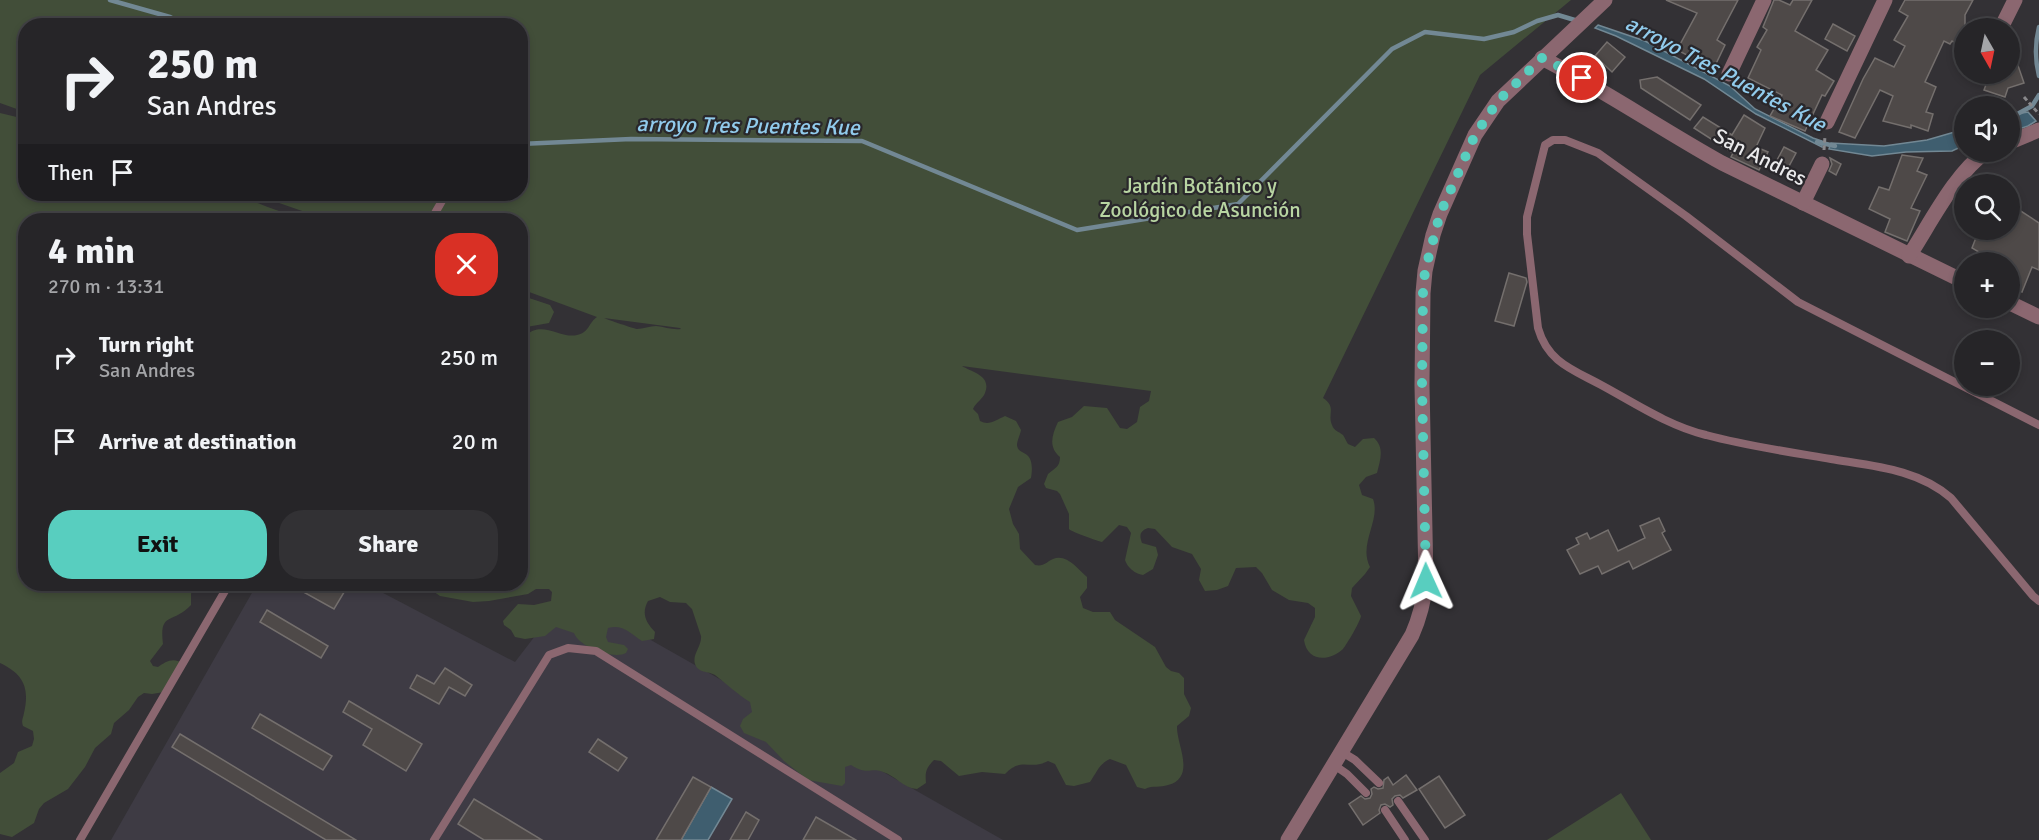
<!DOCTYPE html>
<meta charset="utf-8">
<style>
:root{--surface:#262528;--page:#323134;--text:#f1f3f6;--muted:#a4a5a8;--line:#424245;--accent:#58cebf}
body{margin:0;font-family:Signika,sans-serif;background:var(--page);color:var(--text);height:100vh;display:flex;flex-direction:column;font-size:22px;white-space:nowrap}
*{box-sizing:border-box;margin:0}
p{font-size:20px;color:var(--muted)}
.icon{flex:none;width:33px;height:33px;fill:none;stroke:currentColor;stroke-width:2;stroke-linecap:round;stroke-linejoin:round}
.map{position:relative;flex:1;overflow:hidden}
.side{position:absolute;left:18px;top:213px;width:510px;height:378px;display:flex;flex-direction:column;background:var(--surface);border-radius:24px;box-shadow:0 3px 9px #0003,0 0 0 2px var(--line)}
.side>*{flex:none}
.hud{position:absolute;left:18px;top:18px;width:510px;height:183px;border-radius:24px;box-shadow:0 3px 9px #0003,0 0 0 2px var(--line);background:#262528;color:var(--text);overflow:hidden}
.needle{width:39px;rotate:171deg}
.buttons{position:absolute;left:1954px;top:18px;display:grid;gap:12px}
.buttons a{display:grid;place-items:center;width:66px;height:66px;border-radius:50%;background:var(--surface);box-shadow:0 3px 9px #0003,0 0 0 2px var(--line);font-size:30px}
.pin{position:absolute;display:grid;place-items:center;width:51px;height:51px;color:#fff;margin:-26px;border:3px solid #fff;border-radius:50%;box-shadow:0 2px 6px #0007}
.me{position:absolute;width:66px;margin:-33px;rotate:359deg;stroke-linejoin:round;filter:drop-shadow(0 0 4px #0008)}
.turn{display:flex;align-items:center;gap:21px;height:126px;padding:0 30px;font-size:27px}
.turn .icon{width:78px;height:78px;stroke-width:2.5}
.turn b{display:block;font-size:42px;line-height:51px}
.then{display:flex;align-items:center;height:57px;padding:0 30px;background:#0003;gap:12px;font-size:22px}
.round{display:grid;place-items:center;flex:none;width:63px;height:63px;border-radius:24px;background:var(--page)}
.headline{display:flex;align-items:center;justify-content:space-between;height:102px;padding:0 30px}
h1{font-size:36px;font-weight:700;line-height:45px}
.button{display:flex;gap:12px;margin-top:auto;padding:12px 30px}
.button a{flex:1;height:69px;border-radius:24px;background:var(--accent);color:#111;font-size:24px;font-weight:700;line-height:69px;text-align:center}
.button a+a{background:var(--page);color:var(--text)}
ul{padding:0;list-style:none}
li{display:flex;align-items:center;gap:18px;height:84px;padding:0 30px}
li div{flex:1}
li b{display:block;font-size:22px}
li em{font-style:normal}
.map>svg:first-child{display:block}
</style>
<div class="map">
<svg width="2039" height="840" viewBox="0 0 2039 840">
<rect width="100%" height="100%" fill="#333135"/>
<path fill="#3e3b44" d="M257,584H366L515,662L568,593L1003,840H111Z"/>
<g fill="#424e39" fill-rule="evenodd">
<path d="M0,0H1571L1480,75L1323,398C1337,407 1327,414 1332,425C1334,431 1338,431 1343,435C1345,438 1346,441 1348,444L1355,447L1363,439L1374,438C1385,448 1380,460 1377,473L1366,477L1359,485L1362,495L1373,499C1381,520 1358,544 1370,567L1365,574L1352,588L1351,596L1361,616C1360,622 1347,644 1343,649C1329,662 1307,662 1304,640L1315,617V608L1308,603L1289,600L1272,590L1262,573L1256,567L1236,568L1228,586L1217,590L1205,591L1199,580L1201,569L1192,554L1172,547L1155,529L1148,528C1140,531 1139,535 1142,543L1156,547L1158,555L1153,569L1143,575C1135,574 1127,567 1125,560L1131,533L1127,527L1119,525L1102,542C1098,541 1072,532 1069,529V514L1060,494L1057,491L1046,488L1044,484L1048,474C1055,468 1060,467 1060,457C1048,447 1052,435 1058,422L1072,417L1084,406L1107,408L1120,428L1127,429L1137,422L1140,407L1149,401L1151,391L962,366C971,372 992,375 985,393C983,399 976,402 973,409L978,414L980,421C989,426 996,420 1005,416L1016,421L1021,430C1020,435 1017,441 1017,445C1018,457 1036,447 1031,478L1018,487L1009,509L1013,524L1019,534L1020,549L1035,565C1044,567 1046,562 1053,559C1066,553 1078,569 1087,577V588L1080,597L1083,608L1093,612H1110L1115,620L1155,647L1166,667L1171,671L1179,673L1184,678V694L1191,708L1189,716L1177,726C1176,744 1197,777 1168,785C1160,788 1153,785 1145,789L1137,787L1126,765L1110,759C1099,764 1097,772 1090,782L1074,786L1066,785L1055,764L1048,761C1029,771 1023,756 1005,774L982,772L959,776L941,761L934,760C926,768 925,772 926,783L917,789C903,788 896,776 883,772C869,767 869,776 851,765L845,767V783L842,786L808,780L784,761L766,742L744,733L740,726L743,719L752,712L750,702C737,694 727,684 715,675C708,671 698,673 695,664C692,654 702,646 701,636L692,609L686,603L670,602L660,597L648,601C641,614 646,622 655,632L654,639L642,641C631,634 623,624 608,628L606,637L608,642L624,645L628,649L626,653C614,660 579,647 574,633L556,627L545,636L525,639L515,637L511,630L504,625L503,621L518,604L534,605L551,601L552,592L549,589H536L528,594L489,601L473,602L440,596L423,584H520L521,347C523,344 524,338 527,335C541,320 562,339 577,335C589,333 589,322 597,317L521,289L520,220H328L253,194H520V26H26L25,112L0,103ZM604,318L680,328L681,329C672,330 665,327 656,326C650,326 643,329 637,329C635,329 606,319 604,318Z"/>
<path d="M0,113L25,119L26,194H229C247,197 262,206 279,211C292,215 305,216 317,220H26V584H198L193,586L191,594V605C172,625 159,611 163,644L150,661L153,666L158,667C165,662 173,657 182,663L164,692L152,694L144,693L138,697L129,710L114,723L111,734L95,748L85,767L68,789L44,803L39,809L34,823L12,837L0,834V773L14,763L18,752L32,746L34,739L33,731L23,726C21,720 23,719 24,713C30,687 23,674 0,663Z"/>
<path d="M521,291L529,298L550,305L554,312L549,323L521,328Z"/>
<path d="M1621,793L1651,840H1547Z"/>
</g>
<g fill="#3f5e6f" stroke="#728894" stroke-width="1.5">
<path d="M1598,25L1645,41L1730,86L1755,109L1813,138L1822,141V147L1756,114L1704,79L1616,36L1595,28Z"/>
<path d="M2028,112L2036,121L2028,126L2010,132V115Z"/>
<path d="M1965,129V145L1952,151L1906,152L1872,156L1829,149L1831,143L1884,146L1927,140Z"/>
<path d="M711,787L732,799L708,840H681Z"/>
</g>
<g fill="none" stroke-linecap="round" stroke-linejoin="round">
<g stroke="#728894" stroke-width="4.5">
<path d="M110,0L170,17L187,26"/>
<path d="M2039,27C2035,43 2035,60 2039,76"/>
<path d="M2010,118L2032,106L2039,95"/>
<path d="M1817,142L1835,146"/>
<path d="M520,144L631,139L862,141L1077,230L1238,204L1392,49L1425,32L1484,39L1514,32L1537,21L1558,15L1578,21"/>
</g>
</g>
<g fill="#4e4948" stroke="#746f6d" stroke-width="1.5">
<path d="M1666,0H1738L1717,40L1725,45L1712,72L1689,61L1691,57L1677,50L1697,13Z"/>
<path d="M1774,0H1779L1790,5L1793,0H1812L1795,31L1828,50L1816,70L1834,81L1825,96L1822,95L1805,131L1770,116L1782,95L1748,78L1761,50L1757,47L1767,30L1763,27Z"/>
<path d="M1905,0H1973L1965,15V48L1952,41L1950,44L1944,41L1925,82L1936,87L1926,112L1933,114L1928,131L1911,125V128L1883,121L1893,96L1880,90L1855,138L1839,132L1863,79L1875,58L1894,67L1905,46L1894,40L1908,16L1899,11Z"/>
<path d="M1833,24L1855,36L1847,51L1825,39Z"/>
<path d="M1607,42L1625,57L1612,72L1595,56Z"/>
<path d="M2010,48H2012L2024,83L2008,88L2005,97L1984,90L1990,74H2010Z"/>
<path d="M1657,77L1701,105L1690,120L1641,88L1640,80Z"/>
<path d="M1744,115L1765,128L1756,147L1768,152L1759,170L1731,157L1733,153L1694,128L1703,117L1732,135Z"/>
<path d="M1784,147L1796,153L1788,168L1776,162Z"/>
<path d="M1902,155L1923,158L1917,171L1927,175L1911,208L1920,211L1907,241L1885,232L1890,219L1869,209L1879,187L1889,190Z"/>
<path d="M1830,158L1841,164L1836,175L1829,171L1832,164Z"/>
<path d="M2010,204L2039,223V270L2032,267L2022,292L2010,287V262H1975L1979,252L1972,248L1979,230H1984L2002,237L2005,230H2010Z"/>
<path d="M1509,273L1526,278L1527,282L1514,326L1495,321Z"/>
<path d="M1659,518L1665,531L1662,533L1671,550L1633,569L1629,561L1602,574L1598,566L1580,574L1567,550L1579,544L1576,538L1587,533L1590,539L1608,530L1618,551L1645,538L1640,526Z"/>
<path d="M289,584H349L334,609Z"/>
<path d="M267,610L328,646L321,658L260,622Z"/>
<path d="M445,668L472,685L465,696L449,687L439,704L410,688L417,675L434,684Z"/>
<path d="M349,701L422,744L406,771L363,745L372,729L343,712Z"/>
<path d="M260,714L332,756L323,770L252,728Z"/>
<path d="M180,734L356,840H326L172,747Z"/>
<path d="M598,739L627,758L618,771L589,752Z"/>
<path d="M1406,775L1417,790L1403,798L1400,795L1395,796L1392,799L1393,805L1390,807L1385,804L1381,805L1379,810L1380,813L1363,825L1349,804L1361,796L1365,799L1370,798L1372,794L1371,789L1374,787L1378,789L1383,788L1384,780L1388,777L1393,785Z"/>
<path d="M1439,776L1465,815L1445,828L1419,789Z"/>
<path d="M693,777L711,787L681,840H656Z"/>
<path d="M474,799L542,840H484L458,824Z"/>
<path d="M746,812L759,820L748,840H730Z"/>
<path d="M816,817L856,840H803Z"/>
</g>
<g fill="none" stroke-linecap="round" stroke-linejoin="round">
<g stroke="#89888b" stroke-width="3" stroke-dasharray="4.5 3" stroke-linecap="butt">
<path d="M2024,97L2039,114"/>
<path d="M1979,101L1980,106"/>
<path d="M1824,150L1825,136"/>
</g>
<g stroke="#8b6770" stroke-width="8">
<path d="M431,220L446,194"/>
<path d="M2039,425L1798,302L1686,216L1598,153L1565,140H1553L1545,145L1527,217V234L1538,328C1548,363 1574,370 1603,386C1636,404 1669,426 1706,435C1747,446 1789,452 1831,459C1873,466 1918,469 1951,498L2033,596L2039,601"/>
<path d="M1342,752L1355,760L1379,783"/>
<path d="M1334,765L1347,774L1366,793"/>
<path d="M1398,801L1425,840"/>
<path d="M1385,810L1405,840"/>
<path d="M80,840L229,584"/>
<path d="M434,840L549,655L568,648L596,651L898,840"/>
</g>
<g stroke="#8b6770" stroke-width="15">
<path d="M2001,28L2015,0"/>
<path d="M1542,58C1604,90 1661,129 1722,163L1965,282"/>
<path d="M1729,74L1764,0"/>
<path d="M1827,122L1885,0"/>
<path d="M2010,142L2039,130"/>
<path d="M1803,203L1822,164"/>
<path d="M1909,256C1930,224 1955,173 1986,152"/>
<path d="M2010,303L2039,317"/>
</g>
<path stroke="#8b6770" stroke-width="15" d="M1288,840L1412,635C1420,617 1424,601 1426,581L1422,385L1423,293L1425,271L1433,235L1440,214L1475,135L1498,101L1605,0"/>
</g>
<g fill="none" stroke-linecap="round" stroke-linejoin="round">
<path stroke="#58cebf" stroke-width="10" stroke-dasharray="0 18" d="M1426,581L1422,385L1423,293L1425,271L1440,214L1475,135L1498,101L1542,58L1582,78"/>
</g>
<g text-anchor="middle" stroke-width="4.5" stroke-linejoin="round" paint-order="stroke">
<g font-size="21" fill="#eaeaec" stroke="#29272b">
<text transform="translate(1760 157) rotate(27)" y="7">San Andres</text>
</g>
<g font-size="21" fill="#b8d5a2" stroke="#29272b">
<text x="1200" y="193">Jardín Botánico y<tspan x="1200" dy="24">Zoológico de Asunción</tspan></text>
</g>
<g font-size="22" font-style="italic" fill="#91cbec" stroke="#29272b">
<text transform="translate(1726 73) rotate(28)" y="8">arroyo Tres Puentes Kue</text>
<text transform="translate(748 125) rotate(1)" y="8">arroyo Tres Puentes Kue</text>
</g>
</g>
</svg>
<div class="buttons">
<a><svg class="needle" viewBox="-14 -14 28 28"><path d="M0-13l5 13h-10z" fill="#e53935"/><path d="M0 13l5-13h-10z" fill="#a4a5a8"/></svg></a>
<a><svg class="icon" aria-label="sound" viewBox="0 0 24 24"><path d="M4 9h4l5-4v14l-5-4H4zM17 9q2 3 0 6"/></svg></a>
<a><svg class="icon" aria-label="search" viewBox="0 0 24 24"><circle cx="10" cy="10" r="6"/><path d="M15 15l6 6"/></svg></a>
<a>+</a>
<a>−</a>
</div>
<div class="pin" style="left:1582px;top:78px;background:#d93025"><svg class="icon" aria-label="arrive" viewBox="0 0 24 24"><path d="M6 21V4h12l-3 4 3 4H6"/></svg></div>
<svg class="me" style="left:1426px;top:581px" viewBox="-20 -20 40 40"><path d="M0-17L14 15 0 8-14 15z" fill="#58cebf" stroke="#fff" stroke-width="4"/></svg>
<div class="hud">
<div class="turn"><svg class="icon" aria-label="right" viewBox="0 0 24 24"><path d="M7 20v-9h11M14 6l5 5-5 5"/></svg><div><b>250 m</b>San Andres</div></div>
<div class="then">Then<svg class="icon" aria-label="arrive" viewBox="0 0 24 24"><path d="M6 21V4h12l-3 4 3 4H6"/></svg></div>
</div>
<section class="side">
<div class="headline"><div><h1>4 min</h1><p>270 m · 13:31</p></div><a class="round" style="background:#d93025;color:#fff"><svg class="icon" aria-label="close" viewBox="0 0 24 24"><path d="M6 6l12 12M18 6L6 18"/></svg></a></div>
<ul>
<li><svg class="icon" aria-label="right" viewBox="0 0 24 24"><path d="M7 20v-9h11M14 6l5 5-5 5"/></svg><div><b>Turn right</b><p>San Andres</p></div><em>250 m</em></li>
<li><svg class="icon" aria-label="arrive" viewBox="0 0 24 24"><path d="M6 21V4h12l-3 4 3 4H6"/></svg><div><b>Arrive at destination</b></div><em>20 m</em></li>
</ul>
<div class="button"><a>Exit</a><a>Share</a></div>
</section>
</div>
